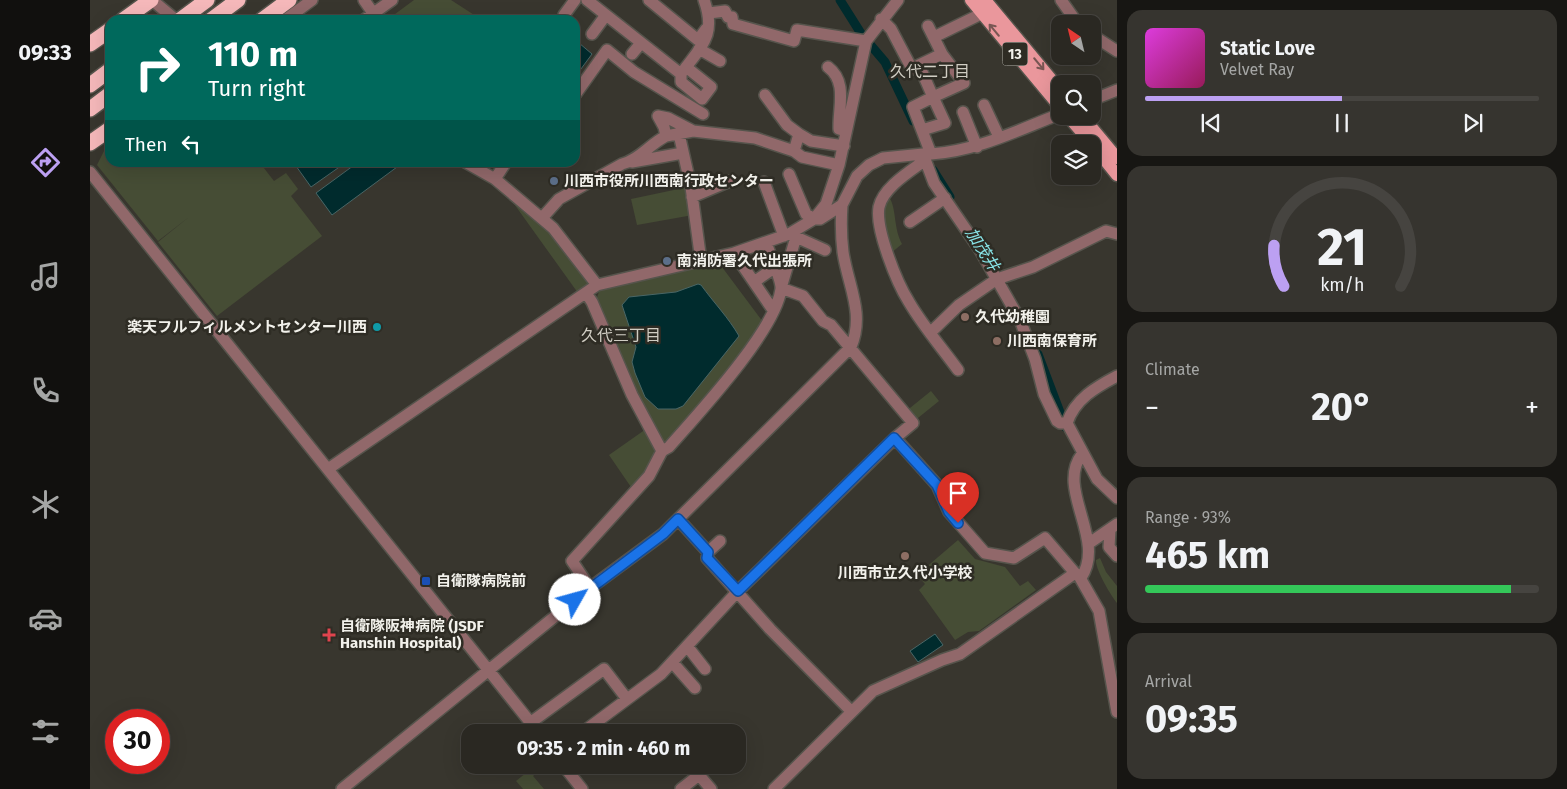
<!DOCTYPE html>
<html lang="en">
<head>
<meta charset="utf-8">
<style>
  :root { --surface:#2a2822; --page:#36342f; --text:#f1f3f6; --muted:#a5a6a5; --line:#464440; --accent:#bca0f2 }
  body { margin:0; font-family:"Fira Sans","Noto Sans JP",sans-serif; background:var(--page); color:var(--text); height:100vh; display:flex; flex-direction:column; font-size:19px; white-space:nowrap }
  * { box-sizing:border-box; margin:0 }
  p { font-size:16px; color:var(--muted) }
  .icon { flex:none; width:28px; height:28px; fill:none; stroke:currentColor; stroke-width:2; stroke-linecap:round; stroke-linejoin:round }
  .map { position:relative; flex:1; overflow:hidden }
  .sheet { display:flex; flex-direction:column; gap:10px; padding:10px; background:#171613; width:450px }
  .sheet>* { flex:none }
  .guide { position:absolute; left:15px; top:15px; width:475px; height:152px; border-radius:15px; box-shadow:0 5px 20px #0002,0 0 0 1px var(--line); background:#00695c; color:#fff; overflow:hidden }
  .needle { width:32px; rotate:325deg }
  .fabs { position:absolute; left:961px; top:15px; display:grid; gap:10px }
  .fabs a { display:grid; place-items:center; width:50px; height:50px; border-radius:10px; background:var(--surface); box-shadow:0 5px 20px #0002,0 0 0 1px var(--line); font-size:25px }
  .speed { position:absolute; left:15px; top:709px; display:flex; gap:10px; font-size:25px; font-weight:700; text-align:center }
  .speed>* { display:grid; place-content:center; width:65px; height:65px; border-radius:50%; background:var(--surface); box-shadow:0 5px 20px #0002,0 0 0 1px var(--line); line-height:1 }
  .speed .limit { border:8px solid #d22; background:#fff; color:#111 }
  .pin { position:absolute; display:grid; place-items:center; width:42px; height:42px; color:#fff; margin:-51px -21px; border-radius:50% 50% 50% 0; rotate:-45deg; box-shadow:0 0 5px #0007 }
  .pin .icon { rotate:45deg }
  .me { position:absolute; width:55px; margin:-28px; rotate:52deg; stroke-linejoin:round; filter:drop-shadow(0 0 4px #0008) }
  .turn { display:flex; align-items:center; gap:18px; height:105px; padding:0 20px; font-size:22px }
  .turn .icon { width:65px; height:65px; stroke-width:2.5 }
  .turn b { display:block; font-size:35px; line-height:42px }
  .then { display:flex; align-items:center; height:48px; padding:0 20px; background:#0003; gap:10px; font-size:19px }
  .big { font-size:38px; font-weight:700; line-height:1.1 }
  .sheet .tile { flex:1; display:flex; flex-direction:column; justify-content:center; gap:8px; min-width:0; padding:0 18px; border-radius:15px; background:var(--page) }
  .sheet .dial { align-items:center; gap:0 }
  .dial svg { height:130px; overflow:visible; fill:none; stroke:var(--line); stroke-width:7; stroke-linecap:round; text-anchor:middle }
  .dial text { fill:var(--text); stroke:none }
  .song { display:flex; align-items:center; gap:15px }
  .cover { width:60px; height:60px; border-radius:8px; background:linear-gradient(135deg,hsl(300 70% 55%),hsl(330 70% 35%)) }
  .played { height:5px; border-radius:2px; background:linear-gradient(90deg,var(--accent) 50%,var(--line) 50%) }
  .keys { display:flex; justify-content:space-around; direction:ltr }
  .heat { display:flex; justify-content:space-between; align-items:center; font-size:28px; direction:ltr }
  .charge { height:8px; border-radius:4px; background:linear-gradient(90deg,#34c759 93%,var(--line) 0) }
  .trip { position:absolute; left:371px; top:724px; width:285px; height:50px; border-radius:15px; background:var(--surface); box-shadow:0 5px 20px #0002,0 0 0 1px var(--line); font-weight:700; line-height:50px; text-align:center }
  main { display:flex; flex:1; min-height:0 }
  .menu { display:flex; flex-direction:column; width:90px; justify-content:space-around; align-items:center; background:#11100e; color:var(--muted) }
  .menu .icon { width:35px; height:35px }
  .menu .selected { color:var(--accent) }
  .menu b { font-size:22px; color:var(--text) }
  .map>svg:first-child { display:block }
  .green { fill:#464d35 }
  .water { fill:#002b2d; stroke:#496666 }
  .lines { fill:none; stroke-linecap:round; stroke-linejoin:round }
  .canal { stroke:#002b2d; stroke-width:9 }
  .minor-casing { stroke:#56544c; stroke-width:14 }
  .major-casing { stroke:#56544c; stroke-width:15 }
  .highway-casing { stroke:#56544c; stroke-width:18 }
  .minor { stroke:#91686a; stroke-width:11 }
  .major { stroke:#ea979c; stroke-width:12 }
  .highway { stroke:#f5b8ba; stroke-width:15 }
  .oneway { stroke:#795754 }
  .route-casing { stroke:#114b97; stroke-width:12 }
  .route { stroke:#1a73e8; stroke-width:9 }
  .service-dot { fill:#5c6f8a; stroke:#2e2c24; stroke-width:2 }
  .education-dot { fill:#8d6e63; stroke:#2e2c24; stroke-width:2 }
  .culture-dot { fill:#0f9aa8; stroke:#2e2c24; stroke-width:2 }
  .transit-dot { fill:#1a4fb4; stroke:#2e2c24; stroke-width:2 }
  .health-dot { fill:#e0444e; stroke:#2e2c24; stroke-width:2 }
  .labels { text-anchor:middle; stroke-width:5; stroke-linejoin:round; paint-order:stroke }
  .shield { fill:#2e2c24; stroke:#b7b6af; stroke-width:1 }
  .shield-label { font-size:14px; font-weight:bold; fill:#f2f1eb }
  .poi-label { font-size:15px; font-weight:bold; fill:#f2f1eb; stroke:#2e2c24; text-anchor:start }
  .neighbourhood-label { font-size:16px; fill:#d0cdc3; stroke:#2e2c24 }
  .water-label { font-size:16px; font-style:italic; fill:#88e4e8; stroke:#2e2c24 }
</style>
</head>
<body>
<main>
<nav class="menu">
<b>09:33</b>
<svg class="icon selected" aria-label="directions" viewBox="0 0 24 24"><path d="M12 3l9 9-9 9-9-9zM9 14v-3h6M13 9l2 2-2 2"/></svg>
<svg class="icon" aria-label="music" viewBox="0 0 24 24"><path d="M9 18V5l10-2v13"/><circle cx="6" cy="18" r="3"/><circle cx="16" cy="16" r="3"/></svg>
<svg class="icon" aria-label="phone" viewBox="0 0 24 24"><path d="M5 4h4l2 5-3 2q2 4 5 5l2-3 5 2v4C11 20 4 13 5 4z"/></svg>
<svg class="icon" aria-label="climate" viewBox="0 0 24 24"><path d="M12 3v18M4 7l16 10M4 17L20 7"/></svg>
<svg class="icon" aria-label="car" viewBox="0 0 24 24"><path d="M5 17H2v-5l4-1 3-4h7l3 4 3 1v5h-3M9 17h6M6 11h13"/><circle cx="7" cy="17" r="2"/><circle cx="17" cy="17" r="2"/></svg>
<svg class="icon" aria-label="filters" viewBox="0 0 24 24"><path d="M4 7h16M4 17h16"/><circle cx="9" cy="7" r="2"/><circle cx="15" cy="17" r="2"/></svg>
</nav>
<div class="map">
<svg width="1027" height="789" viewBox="0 0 1027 789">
  <rect width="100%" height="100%" fill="#38362e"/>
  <path class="green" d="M324,0H361L392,20H297Z
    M20,145V162L170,163L184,181L196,173L208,189L201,196L232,236L127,316L68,242L99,217L68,241L7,165L15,149Z
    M598,187L603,215L547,225L541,199Z
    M799,197C807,209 803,227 812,244L801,253L792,208Z
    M422,201L461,230L502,284L488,293Z
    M629,263L673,322L659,345L580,444L571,441L543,387L506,300L510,289Z
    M841,391L849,401L823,422L815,412Z
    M556,429L568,448L551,480L543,490L519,455Z
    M868,540L885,559L915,567L930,586L938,581L946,590L889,631L878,632L865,640L829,590L835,584L827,575Z
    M1010,558L1016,572L1027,586V603C1021,596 1005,569 1006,560Z
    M446,765H456L443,776L454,789H433L426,781Z"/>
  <path class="water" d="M489,43L502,54L485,77V48Z
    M210,163V162L255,163L221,187L206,166Z
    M267,163H304L307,167L242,215L226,193Z
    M608,284L611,285C624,303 638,317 649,336L593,406L586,409H568L555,397L545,373L542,362L546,347L532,305L539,297L586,292Z
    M845,634L853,645L828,662L820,651Z"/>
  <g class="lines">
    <path class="canal" d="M750,0L772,35L795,62L823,121
      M843,170L860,197
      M948,354L976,428"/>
    <g class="minor-casing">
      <path id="minor" d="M62,0L86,20
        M274,0L283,13
        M497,0L591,74C611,46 627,36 614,0
        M559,0L608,40L616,29
        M971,0L988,24
        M619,13L635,11L638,17H642L643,24L704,41L707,30L776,41
        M474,15L485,0
        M791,19L801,29L822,69L829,65L843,97L874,83L852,54L829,65
        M195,20L222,0
        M274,20L302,0
        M838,26L852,54
        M502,34L516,15
        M1002,35L1027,51
        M844,37L891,14
        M609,49L630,61
        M542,54L551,43
        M738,67C758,82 748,108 749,129L756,131
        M591,74V82L612,99L621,87L596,67
        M485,95L517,50L544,72L613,114
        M675,95L697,125L709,134L704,151
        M1002,100L1027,90
        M894,105L909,137
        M873,112L887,147
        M832,130L855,123L843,97L823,107L841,154H833L844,183L890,250L930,320L945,359L954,394L967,421L970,423H977L1007,479L1027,498
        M603,131L576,136L574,127L568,116L578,118L603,131L665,138L704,151L712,157L749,165
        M589,134L601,187L611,261
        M709,134L721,141L754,146
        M841,154C887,151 928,130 970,114
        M834,161C819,172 793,188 789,207C785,229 807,283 819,302C833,326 852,348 868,370
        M375,162L405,179L463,228L507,285
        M542,162L593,153
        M0,172L448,732
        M699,174L716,214L724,219H730L752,205L767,176L779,165L793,158L833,154
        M405,179L416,162
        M674,182L694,236
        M602,197L640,181
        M452,218L469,199L532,164C549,160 560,144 576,136
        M820,222L855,198
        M706,237L735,250
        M644,253L683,310
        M664,282L684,268
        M496,293L502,302L542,395L572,451L559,476L482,561L500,588
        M840,333L869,305L907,279L943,267L1016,231L1027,234
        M977,423C985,399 1006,387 1027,376
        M805,438L847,485L859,512L895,553L924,558L955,538L985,573L989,576L1009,611L1027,712
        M572,451L579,447C607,415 686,330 691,289C692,280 679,253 676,242
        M238,469L507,285L644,253L699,234L724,219L736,204L749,165L776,41L808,0
        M588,519L618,552
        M1020,530L1019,547L1027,556
        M630,541L618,552L617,558L680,629L761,711
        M998,544L1027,524
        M991,578C1017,539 965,489 992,454
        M597,646L615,669
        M582,662L605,688
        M440,723L514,669L537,699
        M493,732L571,674L648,591L805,438L823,423L741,325L733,321L713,296L691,288L706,237L699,234
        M473,765L492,789
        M252,789L500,588L573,534L761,347C775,313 758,286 753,252C751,236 751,220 752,205
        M591,789L609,775L621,789
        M684,789L783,691L852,660L870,654L985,573"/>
    </g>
    <g class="major-casing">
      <path id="major" d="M881,0L970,107
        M895,0L970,90
        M978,116L1002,144
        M992,116L1027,158
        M1002,144L1027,175"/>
    </g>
    <g class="highway-casing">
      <path id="highway" d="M33,20L61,0
        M90,20L117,0
        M121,20L148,0
        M172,20L199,0
        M0,44L20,30
        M0,85L20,70
        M0,109L20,94
        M0,143L20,129"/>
    </g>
    <use href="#minor" class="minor"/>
    <use href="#major" class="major"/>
    <use href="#highway" class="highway"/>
  </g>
  <defs><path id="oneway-shaft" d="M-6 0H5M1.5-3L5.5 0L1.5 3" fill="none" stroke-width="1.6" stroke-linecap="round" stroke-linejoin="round" transform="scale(1.25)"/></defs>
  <g class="oneway">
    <use href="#oneway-shaft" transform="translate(904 30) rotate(-130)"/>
    <use href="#oneway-shaft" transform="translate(949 64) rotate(50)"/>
  </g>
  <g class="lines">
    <g class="route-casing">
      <path id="route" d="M485,600L573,534L588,519L618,552L617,558L648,591L804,438L847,485L859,512L868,523"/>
    </g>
    <use href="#route" class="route"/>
  </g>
  <g class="service-dot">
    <circle cx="464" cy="181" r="5"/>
    <circle cx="577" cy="261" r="5"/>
  </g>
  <g class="education-dot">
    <circle cx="875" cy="317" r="5"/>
    <circle cx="907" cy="341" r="5"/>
    <circle cx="815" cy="556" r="5"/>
  </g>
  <circle class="culture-dot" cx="287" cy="327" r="5"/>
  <rect class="transit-dot" x="331" y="576" width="10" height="10" rx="2.5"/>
  <path class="health-dot" d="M236.5 627.5h5v5h5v5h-5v5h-5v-5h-5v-5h5z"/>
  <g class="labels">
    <rect class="shield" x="912.5" y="42.5" width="25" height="23" rx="4"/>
    <g class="shield-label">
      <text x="925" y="59">13</text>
    </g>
    <g class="poi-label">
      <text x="474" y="186">川西市役所川西南行政センター</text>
      <text x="587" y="266">南消防署久代出張所</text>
      <text x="885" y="322">久代幼稚園</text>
      <text x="277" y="332" text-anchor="end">楽天フルフィルメントセンター川西</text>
      <text x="917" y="346">川西南保育所</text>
      <text x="815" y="578" text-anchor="middle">川西市立久代小学校</text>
      <text x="346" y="586">自衛隊病院前</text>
      <text x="250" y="631">自衛隊阪神病院 (JSDF<tspan x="250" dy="17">Hanshin Hospital)</tspan></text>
    </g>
    <g class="neighbourhood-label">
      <text x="840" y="77">久代二丁目</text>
      <text x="531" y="341">久代三丁目</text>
    </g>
    <g class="water-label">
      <text transform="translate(893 249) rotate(57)" y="6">加茂井</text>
    </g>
  </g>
</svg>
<div class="fabs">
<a><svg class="needle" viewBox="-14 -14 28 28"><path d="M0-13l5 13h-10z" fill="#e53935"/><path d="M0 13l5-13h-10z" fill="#a5a6a5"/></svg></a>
<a><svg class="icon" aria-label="search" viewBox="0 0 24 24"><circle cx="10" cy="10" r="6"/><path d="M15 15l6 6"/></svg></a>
<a><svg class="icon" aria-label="layers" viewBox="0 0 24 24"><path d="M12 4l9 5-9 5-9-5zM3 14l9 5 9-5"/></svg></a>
</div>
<div class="speed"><div class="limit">30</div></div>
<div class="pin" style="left:868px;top:523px;background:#d93025"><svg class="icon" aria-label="arrive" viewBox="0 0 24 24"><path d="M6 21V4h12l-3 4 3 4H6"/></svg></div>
<svg class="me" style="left:485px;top:600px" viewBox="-20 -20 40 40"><circle r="19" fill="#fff"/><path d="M0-13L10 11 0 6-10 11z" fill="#1a73e8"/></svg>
<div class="trip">09:35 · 2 min · 460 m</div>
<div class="guide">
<div class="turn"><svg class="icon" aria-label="right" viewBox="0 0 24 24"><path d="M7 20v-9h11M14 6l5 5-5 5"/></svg><div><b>110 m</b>Turn right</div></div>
<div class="then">Then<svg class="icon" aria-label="left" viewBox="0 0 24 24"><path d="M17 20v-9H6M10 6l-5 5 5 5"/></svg></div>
</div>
</div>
<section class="sheet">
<div class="tile">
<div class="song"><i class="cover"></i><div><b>Static Love</b><p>Velvet Ray</p></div></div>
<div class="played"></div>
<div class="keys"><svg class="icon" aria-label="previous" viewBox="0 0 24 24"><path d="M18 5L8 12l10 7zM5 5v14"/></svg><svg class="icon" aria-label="pause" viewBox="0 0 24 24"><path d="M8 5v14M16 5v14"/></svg><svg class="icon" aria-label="next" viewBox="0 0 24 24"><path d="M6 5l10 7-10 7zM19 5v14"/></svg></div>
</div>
<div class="tile dial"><svg viewBox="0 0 100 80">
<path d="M14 69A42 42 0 1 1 86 69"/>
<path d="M14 69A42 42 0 0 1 8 44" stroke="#bca0f2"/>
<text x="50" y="56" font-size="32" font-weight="700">21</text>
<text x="50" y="72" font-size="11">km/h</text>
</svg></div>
<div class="tile"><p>Climate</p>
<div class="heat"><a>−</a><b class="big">20°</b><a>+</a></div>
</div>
<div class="tile"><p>Range · 93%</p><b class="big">465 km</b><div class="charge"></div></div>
<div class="tile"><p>Arrival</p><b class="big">09:35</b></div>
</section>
</main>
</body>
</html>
